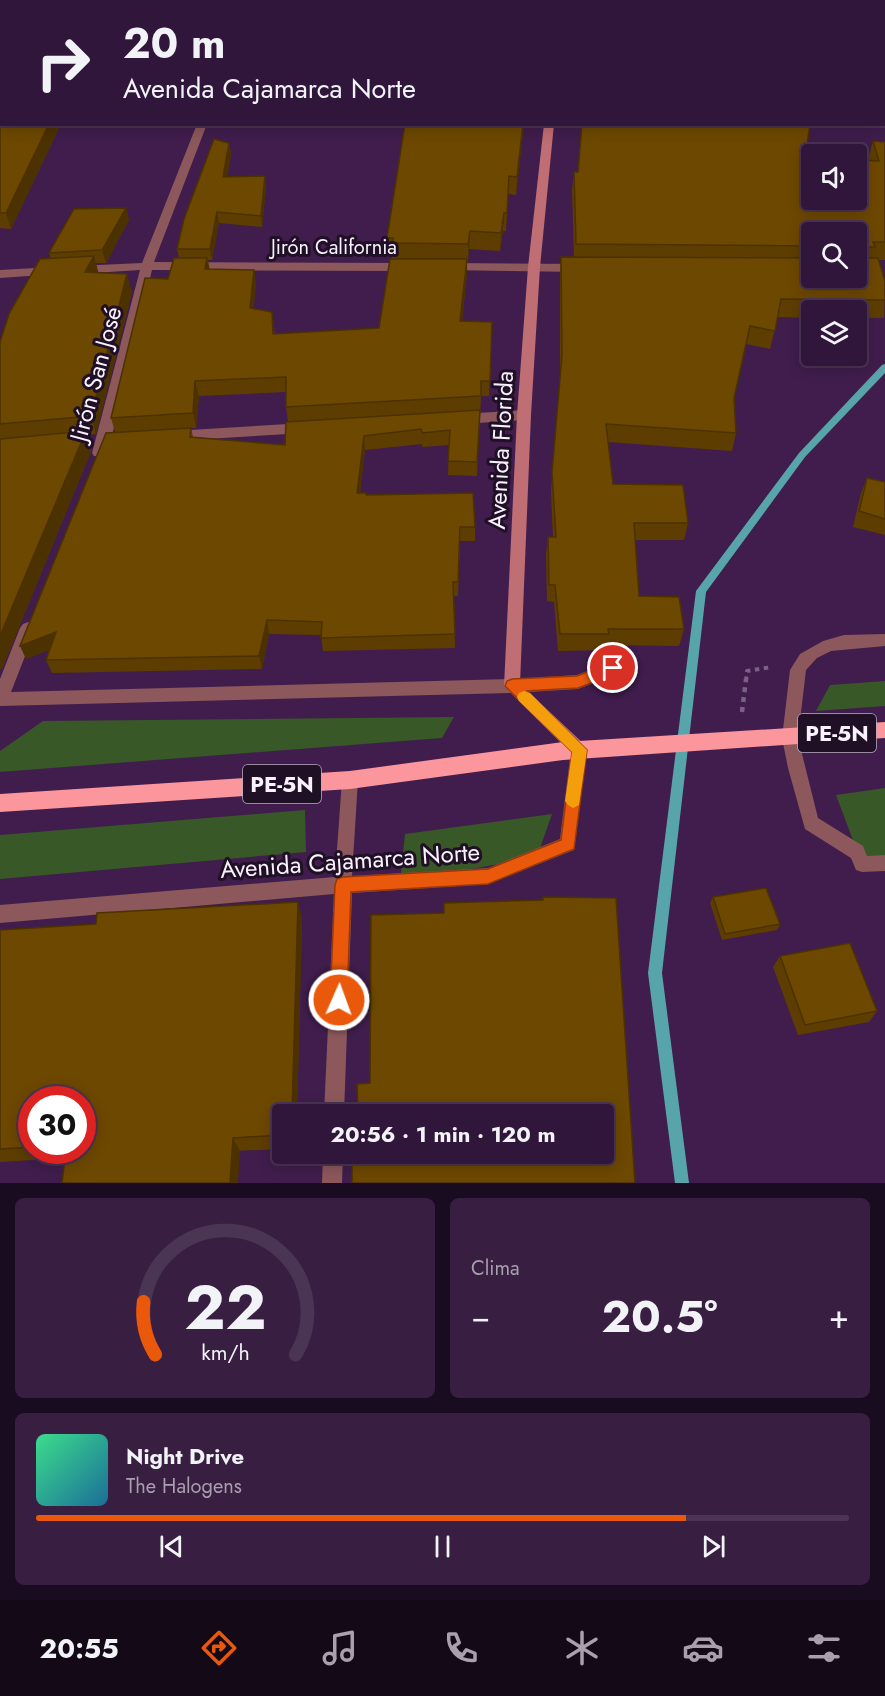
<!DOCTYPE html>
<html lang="es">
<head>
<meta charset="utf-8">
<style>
  :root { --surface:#30163a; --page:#381f42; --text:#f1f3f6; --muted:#a89faf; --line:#4b3554; --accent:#ea580c }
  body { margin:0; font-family:Jost,sans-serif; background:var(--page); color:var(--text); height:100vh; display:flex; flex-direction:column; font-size:22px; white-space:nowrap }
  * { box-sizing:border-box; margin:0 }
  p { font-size:20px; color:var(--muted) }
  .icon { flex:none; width:33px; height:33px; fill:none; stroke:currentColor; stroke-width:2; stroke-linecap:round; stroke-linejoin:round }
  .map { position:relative; height:1183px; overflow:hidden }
  .side { display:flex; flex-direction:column; gap:15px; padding:15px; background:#1a0c20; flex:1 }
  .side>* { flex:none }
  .guide { position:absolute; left:0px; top:0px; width:885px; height:126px; box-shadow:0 3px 15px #0003,0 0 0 2px var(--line); background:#30163a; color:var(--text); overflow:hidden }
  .tools { position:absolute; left:801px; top:144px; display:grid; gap:12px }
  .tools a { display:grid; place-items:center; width:66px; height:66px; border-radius:6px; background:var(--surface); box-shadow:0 3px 15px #0003,0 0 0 2px var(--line); font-size:30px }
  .speed { position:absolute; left:18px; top:1086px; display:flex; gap:12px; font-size:30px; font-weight:700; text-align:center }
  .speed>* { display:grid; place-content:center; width:78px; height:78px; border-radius:50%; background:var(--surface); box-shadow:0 3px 15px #0003,0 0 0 2px var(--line); line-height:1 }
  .speed .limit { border:9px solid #d22; background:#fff; color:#111 }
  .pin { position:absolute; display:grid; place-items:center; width:51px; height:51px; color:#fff; margin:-26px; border:3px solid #fff; border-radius:50%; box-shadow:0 2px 6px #0007 }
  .me { position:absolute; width:66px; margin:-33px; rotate:2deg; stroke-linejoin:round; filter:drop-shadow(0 0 4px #0008) }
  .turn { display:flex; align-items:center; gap:21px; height:126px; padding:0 24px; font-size:27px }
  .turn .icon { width:78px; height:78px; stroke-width:2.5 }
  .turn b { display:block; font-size:42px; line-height:51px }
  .big { font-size:45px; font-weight:700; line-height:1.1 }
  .side .card { flex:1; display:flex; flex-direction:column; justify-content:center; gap:9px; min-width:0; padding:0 21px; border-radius:9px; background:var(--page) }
  .side .dial { align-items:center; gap:0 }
  .dial svg { height:156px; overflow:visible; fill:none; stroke:var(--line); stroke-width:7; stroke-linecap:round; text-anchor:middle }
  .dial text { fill:var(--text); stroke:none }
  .song { display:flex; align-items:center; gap:18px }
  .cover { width:72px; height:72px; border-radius:9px; background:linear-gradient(135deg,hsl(150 70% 55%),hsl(200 70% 35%)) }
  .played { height:6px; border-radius:3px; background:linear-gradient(90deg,var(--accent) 80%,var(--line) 80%) }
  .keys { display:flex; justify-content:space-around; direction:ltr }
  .heat { display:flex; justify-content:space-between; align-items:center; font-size:33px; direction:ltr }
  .side .tiles { flex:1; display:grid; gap:15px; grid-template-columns:1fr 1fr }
  .card:last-child { grid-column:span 2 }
  .trip { position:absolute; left:272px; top:1104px; width:342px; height:60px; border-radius:6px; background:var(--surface); box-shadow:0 3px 15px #0003,0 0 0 2px var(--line); font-weight:700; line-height:60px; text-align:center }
  .dock { display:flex; height:96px; justify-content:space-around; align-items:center; background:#130917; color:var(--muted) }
  .dock .icon { width:42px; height:42px }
  .dock .on { color:var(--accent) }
  .dock b { font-size:27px; color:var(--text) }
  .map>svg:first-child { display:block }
  .green { fill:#385827 }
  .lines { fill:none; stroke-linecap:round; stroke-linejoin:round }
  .stream { fill:#57a5aa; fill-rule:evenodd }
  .path-far2 { stroke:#7b6185; stroke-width:3; stroke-dasharray:3 3; stroke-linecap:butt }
  .path-far1 { stroke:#7b6185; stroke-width:4; stroke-dasharray:4.5 4.5; stroke-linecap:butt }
  .path { stroke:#7b6185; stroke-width:4.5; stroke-dasharray:5 5; stroke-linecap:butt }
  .street { fill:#8c585b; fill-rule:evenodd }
  .secondary { fill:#bf6e73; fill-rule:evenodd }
  .highway { fill:#fc969d; fill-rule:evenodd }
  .wall { fill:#5e3e00; fill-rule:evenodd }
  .shaded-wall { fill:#4c3200 }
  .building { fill:#6d4800; stroke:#4c3200; stroke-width:1.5 }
  .route { fill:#ea580c; stroke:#983908; stroke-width:1.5 }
  .slow { fill:#f59e0b }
  .labels { text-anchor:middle; stroke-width:6; stroke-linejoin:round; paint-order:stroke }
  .far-street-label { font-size:20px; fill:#f9f1fd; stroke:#1f1025 }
  .shield { fill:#1f1025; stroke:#b8aebc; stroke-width:1.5 }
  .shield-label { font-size:22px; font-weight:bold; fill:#f9f1fd }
  .street-label { font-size:24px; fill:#f9f1fd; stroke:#1f1025 }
</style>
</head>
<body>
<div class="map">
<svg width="885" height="1183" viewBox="0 0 885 1183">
  <rect width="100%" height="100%" fill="#401d4d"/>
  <path class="green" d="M885,681V706L816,711L830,685Z
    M454,717L442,738L0,772V751L43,721Z
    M885,788V861L862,864L836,795Z
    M305,810L306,852L0,879V835Z
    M552,814L537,857L400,882L405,834Z"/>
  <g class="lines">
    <path class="stream" d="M752,0H759L760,2H753Z
      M884,92H885V97H884Z
      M885,364V373L805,457L706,592L662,973L689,1183H675L648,973L696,591L799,453L882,365Z"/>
    <path class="path-far2" d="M100,2L103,0"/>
    <path class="path-far1" d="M746,681L747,671L772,667"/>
    <path class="path" d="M742,712L746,679"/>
    <path class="street" d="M53,0H63L52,2Z
      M247,0H257L247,2Z
      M2,39V47H0V40Z
      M197,124H207L154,262L407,263L413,267L407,271L152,270L111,440L104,456H94L92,453L140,270L77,274L71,270L77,266L142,263Z
      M449,263L581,264L587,268L581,272L445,270L443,267Z
      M53,267L59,271L57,274L0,278V270Z
      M524,410L531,415L524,420L461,424L454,419L461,414Z
      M305,423L312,428L305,433L173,441L166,436L173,431Z
      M28,622L33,624L36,628L11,692L512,679L577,675L613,661L619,663L621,668L619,673L578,689L512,693L0,706V679L20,628L23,624Z
      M885,634V646L831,651L817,658L806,670L798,738L818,818L863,846L867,856L885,855V871L862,872L856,870L851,858L805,829L788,768L782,738L790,670L800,654L823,641L844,635Z
      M579,743L585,745L587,750L574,850L488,884L352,893L344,1114H324L334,894L0,923V905L335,877L342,780L344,775L350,773L356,775L358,780L352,876L488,868L560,839L571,750L573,745Z
      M323,1154H343L342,1183H322Z"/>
    <path class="secondary" d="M544,124H554L540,267L531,415L520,684L585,745L587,750L585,755L579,757L573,755L504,686L517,415L528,267Z"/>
    <path class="highway" d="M885,722V738L563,760L350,789L0,812V794L350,771L563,742Z"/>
  </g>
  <path class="wall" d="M271,0H675L685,2H271Z
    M0,61L2,124H61L11,229L0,228Z
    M405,124H524L516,195L508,194L506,231H503L500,251L469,249L468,262H467V274L462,321L492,322L489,396H481L477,476L448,475L449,445L422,447V444L365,450L360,493L475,527V541H460L458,596H454L455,648L323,651L321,635L269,634L262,669L52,673L46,660L49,650L26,659L115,432L111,418L168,279L179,258L177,249L229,143L231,154L227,177L265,176L266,187L262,227L219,223L212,260H208L210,270H254L256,285L253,309L272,312L275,334L379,328L392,259V256L388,255L387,238ZM286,392V407L288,422L285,445L193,437L191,428H196L199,396Z
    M873,141L885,142V260H879L885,281L884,318H856V310H812V318L778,317L770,349L746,344L734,398L736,433L732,451L608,442L613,484L688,523L684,540H635L639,596L684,629L679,646L607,645L606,650L558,651L554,602L547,601L546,554L548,537H553L551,491L560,373V275L561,257H574L572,190L574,172L805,159L868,161V159ZM812,232L856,278H812Z
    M126,208L129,220L106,263H96L98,273L132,292L96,434L87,435L92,449L2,669H0V342L51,259L49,253Z
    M867,478L885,482V535L853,527L861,493Z
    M713,897L780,924L777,930L722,940L710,903Z
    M298,902L302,920L297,1114H282V1149L65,1158L0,1162V930L96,924ZM32,1100L82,1150H32Z
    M780,956L877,1011L869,1022L798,1035L773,967Z"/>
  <path class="shaded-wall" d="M8,0H30L28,2H6Z
    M2,5V24L0,26V7Z
    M49,124H61L11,229L6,213Z
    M523,124H524L516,195L517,177Z
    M229,143L231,154L225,187L223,177Z
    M265,176L266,187L262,227L261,216Z
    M126,208L129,220L106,263L102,250Z
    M217,212L219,223L212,260L210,249Z
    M504,213L503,231L500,251L501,233Z
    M470,231L469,249L468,262V244Z
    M94,256L99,275L85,272Z
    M207,258L210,273L205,269Z
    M467,259V274L460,336V321Z
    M254,270L256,285L252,323L250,308Z
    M127,274L132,292L96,434L91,416Z
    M272,312L274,327L275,349L273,334Z
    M195,381L199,396L196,428L193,413Z
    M86,431L92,449L2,669H0V636Z
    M364,436L365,450L358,507L357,493Z
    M267,620L269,634L262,669L259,656Z
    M56,632L61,646L26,659L20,646Z
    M298,902L302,920L297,1114H292Z
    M233,1138L240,1151L238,1183H230Z"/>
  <path class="building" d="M0,0H8L6,2H2V5L0,7Z
    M302,0H531V2H301Z
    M590,0H675L685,2H590Z
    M0,61H2V124H49L6,213H0Z
    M405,124H523L517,177L509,176L507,213H504L501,233L470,231L468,244L392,243L393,238H387Z
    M582,124H810L805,159H812V200H856V160L879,161L873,141L885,142V242H873L875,247H860V258H878L885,281V300L781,299L775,331L750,326L734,398L736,433L606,424L613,484L683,485L688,523H634L639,596L679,597L684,629H608L609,634H560L555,585H549L548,537H556L552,473L562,355L561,257L812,258V278H856V232H812V246L576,244L574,172H578Z
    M214,139L229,143L223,177L265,176L261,216L217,212L210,249H177L184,219Z
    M126,208L102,250L49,253L74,209Z
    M94,256L85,272L127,274L91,416L0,424V342L9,314L40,259Z
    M174,258H207L205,269L254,270L250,308L272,312L273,334L379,328L390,259H467L460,321L492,322L490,381H481V396L286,407V377L195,381L193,413L111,418L145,278L168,279Z
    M480,410L477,462L448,461L450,430L422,433L421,429L364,436L357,493H366V495L473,493L475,527H460L458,582H453L455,634L321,638L322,622L267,620L259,656L46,660L56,632L20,646L106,433L191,428L190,437L285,445L286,422Z
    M86,431L0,636V439Z
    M867,478L885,482V519L859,511Z
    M766,888L780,924L725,934L713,897Z
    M543,897L616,898L635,1183H352V1154H603V1114H358L357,1084L370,1083L371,915L444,913V903L543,900Z
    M298,902L292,1114H282V1135L233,1138L230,1183H62L66,1150H82V1100H32V1147L0,1149V930L96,924L97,913Z
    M850,943L877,1011L805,1025L780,956Z"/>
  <path class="route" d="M613,662L618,664L620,668L618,673L578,688L527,691L587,750L574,849L488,884L351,892L347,1000L345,1006L339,1008L333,1006L330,1000L335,885L337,879L343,877L488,869L561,840L572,752L505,686L507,681L512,679L577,676Z"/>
  <path class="slow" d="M524,691L530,693L587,750L579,805L573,808L568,805L565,801L572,752L519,701L517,697L519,693Z"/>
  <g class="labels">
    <g class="far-street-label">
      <text x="334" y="254">Jirón California</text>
    </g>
    <g class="shield">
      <rect x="798" y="714" width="78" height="38" rx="4.5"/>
      <rect x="243" y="765" width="78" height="38" rx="4.5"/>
    </g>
    <g class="shield-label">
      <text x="837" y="741">PE-5N</text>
      <text x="282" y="792">PE-5N</text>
    </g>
    <g class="street-label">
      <text transform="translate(96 374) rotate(-75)" y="8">Jirón San José</text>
      <text transform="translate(501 450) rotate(-87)" y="8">Avenida Florida</text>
      <text transform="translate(350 861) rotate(-4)" y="8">Avenida Cajamarca Norte</text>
    </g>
  </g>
</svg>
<div class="tools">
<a><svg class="icon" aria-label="sound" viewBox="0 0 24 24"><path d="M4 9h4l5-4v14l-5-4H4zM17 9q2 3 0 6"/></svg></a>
<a><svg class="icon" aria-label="search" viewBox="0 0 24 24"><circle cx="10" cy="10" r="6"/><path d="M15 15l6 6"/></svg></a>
<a><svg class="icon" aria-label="layers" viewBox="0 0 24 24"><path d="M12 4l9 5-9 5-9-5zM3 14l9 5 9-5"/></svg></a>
</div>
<div class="speed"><div class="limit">30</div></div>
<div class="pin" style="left:613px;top:668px;background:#d93025"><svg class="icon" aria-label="arrive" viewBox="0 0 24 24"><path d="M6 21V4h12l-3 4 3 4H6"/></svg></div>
<svg class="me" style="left:339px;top:1000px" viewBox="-20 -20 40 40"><circle r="17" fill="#ea580c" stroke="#fff" stroke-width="3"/><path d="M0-11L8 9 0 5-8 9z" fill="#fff"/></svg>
<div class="trip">20:56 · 1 min · 120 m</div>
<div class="guide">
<div class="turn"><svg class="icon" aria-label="right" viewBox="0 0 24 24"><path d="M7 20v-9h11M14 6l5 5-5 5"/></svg><div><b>20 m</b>Avenida Cajamarca Norte</div></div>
</div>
</div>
<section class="side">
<div class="tiles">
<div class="card dial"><svg viewBox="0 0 100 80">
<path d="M14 69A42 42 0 1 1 86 69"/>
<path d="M14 69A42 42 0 0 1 8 42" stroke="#ea580c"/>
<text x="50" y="56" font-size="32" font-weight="700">22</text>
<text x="50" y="72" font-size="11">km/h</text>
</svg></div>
<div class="card"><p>Clima</p>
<div class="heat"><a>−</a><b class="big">20.5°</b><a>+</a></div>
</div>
<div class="card">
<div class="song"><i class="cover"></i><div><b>Night Drive</b><p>The Halogens</p></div></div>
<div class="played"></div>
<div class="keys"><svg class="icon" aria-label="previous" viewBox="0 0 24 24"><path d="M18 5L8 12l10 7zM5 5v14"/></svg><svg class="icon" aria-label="pause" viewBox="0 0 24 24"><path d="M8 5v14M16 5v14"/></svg><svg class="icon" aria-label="next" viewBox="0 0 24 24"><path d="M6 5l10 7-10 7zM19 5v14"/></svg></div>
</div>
</div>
</section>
<nav class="dock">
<b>20:55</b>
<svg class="icon on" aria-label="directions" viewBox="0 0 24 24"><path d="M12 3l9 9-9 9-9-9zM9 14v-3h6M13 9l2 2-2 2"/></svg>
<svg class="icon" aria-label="music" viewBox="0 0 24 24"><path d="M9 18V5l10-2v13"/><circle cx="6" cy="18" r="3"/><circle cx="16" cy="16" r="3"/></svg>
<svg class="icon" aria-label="phone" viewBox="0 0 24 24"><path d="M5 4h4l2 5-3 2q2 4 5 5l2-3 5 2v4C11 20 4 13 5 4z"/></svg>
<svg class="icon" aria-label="climate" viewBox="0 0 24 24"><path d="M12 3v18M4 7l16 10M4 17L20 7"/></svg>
<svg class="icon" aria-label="car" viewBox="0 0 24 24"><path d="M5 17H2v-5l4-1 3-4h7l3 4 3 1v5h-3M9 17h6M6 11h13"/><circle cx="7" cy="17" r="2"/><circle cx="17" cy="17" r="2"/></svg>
<svg class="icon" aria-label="filters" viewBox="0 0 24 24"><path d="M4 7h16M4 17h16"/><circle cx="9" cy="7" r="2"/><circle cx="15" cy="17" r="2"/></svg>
</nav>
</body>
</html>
